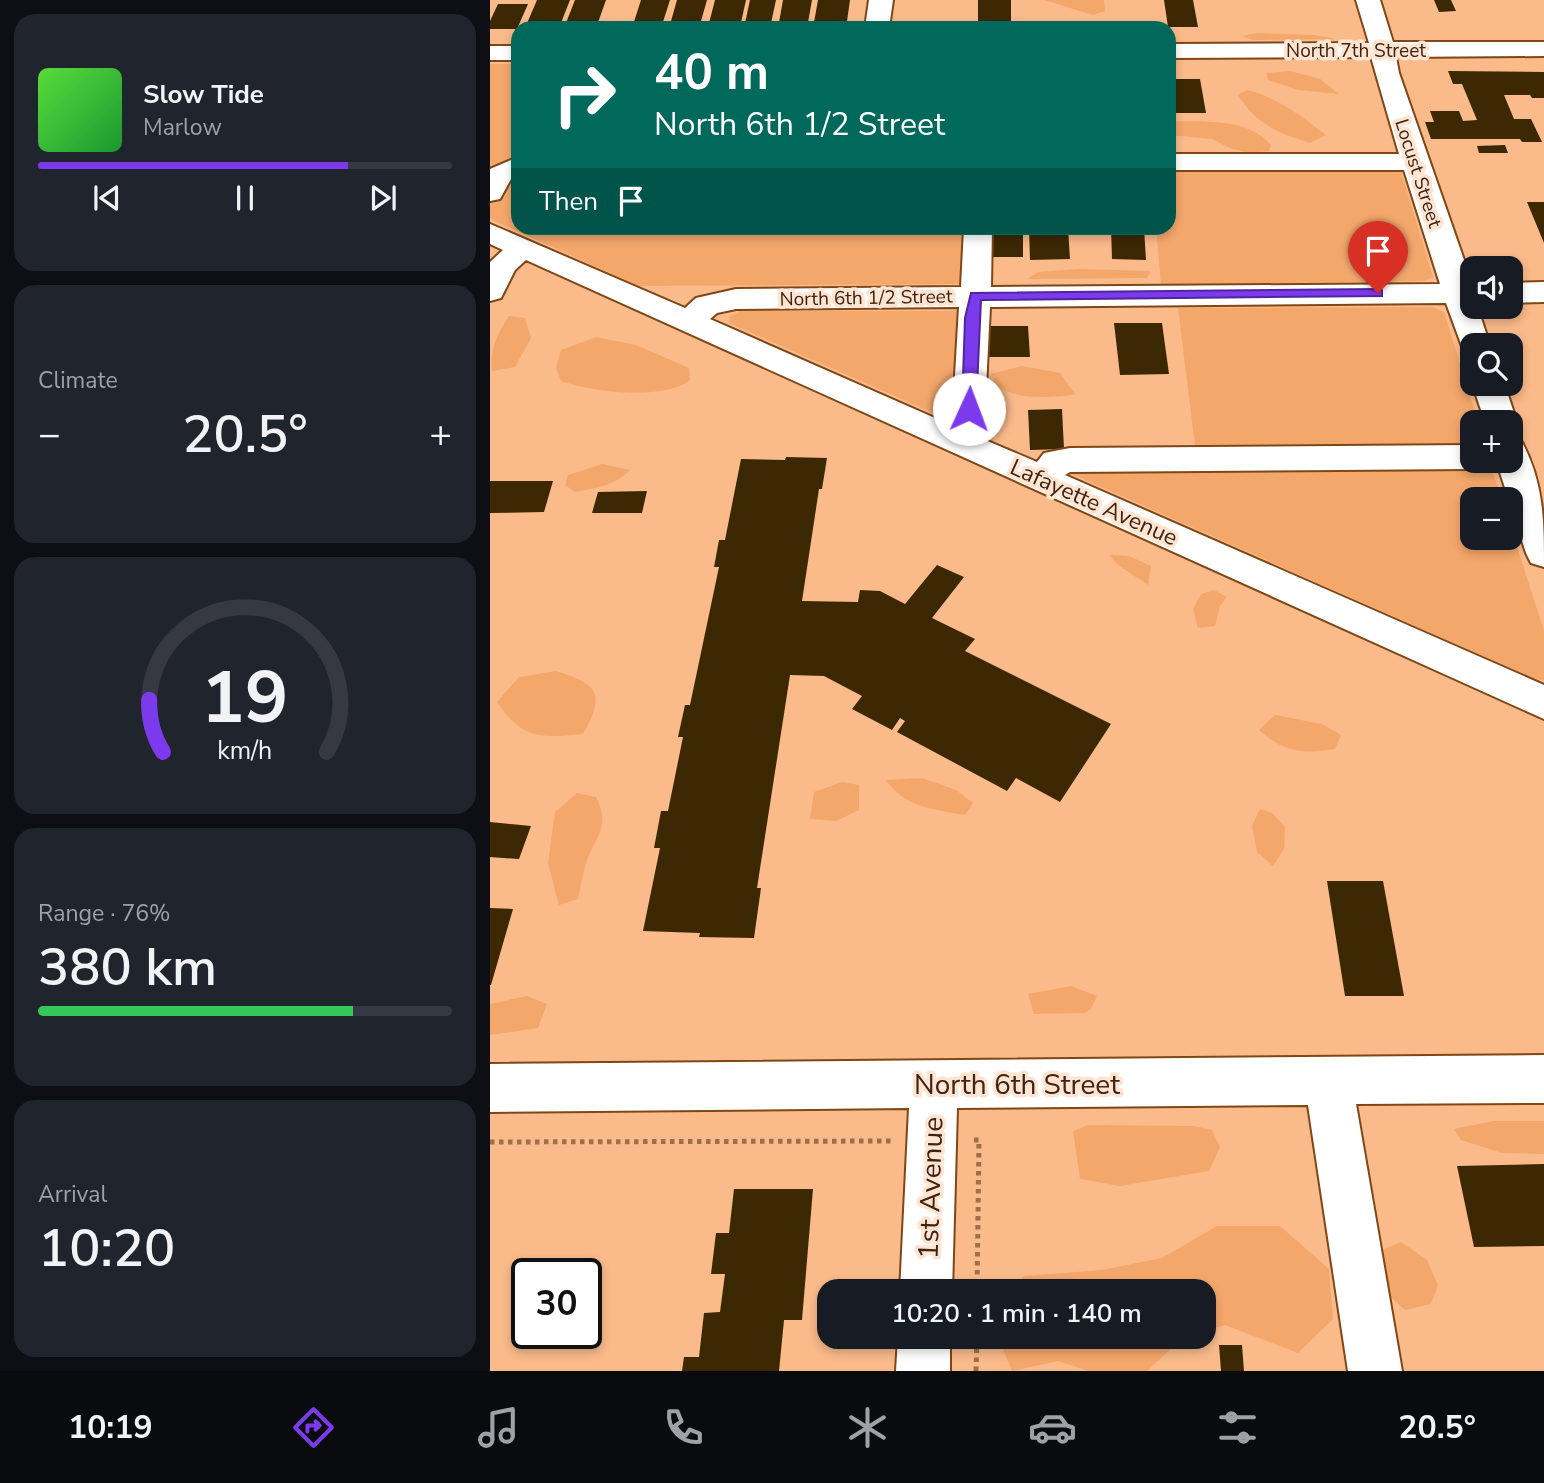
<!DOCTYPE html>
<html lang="en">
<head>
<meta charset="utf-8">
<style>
  :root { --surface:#171b24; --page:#20242c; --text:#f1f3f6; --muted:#9ea1a6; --line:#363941; --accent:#7c3aed }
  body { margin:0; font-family:"Nunito Sans",sans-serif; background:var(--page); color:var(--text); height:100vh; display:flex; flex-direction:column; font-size:26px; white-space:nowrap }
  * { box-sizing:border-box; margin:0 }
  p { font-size:23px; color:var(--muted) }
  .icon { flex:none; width:38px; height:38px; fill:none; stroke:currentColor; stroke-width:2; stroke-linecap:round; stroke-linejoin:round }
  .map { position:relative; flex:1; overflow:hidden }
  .sheet { display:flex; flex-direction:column; gap:14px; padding:14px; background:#0d0f14; width:490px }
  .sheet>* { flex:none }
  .banner { position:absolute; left:21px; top:21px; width:665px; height:214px; border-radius:21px; box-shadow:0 4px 10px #0003; background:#00695c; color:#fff; overflow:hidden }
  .buttons { position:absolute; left:970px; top:256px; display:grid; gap:14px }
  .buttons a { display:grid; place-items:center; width:63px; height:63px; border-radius:14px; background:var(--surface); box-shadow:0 4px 10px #0003; font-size:35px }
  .speed { position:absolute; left:21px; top:1258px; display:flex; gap:14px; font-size:35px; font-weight:700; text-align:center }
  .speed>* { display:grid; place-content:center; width:91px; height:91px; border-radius:50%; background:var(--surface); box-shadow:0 4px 10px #0003; line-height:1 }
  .speed .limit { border:4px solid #111; border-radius:10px; background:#fff; color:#111 }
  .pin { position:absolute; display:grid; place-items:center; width:60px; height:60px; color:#fff; margin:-72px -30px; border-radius:50% 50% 50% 0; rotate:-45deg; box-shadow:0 0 7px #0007 }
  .pin .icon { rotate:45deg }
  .me { position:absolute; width:77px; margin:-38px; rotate:2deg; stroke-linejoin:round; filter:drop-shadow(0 0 5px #0008) }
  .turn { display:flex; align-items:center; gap:24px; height:147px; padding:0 28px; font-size:32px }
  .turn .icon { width:91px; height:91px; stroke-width:2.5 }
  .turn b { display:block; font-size:49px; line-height:60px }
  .then { display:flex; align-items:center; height:66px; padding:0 28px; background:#0003; gap:14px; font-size:26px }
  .big { font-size:52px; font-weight:600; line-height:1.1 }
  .sheet .card { flex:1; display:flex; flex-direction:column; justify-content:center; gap:10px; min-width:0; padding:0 24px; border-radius:21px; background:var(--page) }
  .sheet .dial { align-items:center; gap:0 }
  .dial svg { height:182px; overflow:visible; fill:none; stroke:var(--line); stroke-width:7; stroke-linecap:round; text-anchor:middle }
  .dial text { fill:var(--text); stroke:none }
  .song { display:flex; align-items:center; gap:21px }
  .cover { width:84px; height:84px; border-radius:10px; background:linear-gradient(135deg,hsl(110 70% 55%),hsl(130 70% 35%)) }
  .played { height:7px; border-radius:4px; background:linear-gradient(90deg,var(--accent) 75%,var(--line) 75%) }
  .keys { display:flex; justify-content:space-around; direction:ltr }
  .heat { display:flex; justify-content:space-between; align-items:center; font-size:38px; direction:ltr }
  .charge { height:10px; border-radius:5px; background:linear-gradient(90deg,#34c759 76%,var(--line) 0) }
  .trip { position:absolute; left:327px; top:1279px; width:399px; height:70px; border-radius:21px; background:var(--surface); box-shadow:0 4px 10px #0003; font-weight:600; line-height:70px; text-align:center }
  .menu { display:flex; height:112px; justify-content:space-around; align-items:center; background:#090b0e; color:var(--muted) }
  .menu .icon { width:49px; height:49px }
  .menu .on { color:var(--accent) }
  .menu b { font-size:32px; color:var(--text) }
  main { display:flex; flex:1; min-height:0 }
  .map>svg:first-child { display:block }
  .green { fill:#f4a76b }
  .building { fill:#3c2803 }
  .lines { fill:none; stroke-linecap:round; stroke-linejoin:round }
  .minor-casing { stroke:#7e4715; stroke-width:4 }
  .path { stroke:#9c6f4d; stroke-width:5; stroke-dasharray:4.5 4.5; stroke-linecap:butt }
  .minor { fill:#fff; fill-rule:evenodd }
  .route { fill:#7c3aed; stroke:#51269a; stroke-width:2 }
  .labels { text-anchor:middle; stroke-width:7; stroke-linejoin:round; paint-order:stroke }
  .far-street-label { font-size:19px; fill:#3e2511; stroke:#ffe4d1 }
  .street-label { font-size:23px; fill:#3e2511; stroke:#ffe4d1 }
  .near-street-label { font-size:28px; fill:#3e2511; stroke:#ffe4d1 }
</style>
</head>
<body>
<main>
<section class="sheet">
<div class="card">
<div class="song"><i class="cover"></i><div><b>Slow Tide</b><p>Marlow</p></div></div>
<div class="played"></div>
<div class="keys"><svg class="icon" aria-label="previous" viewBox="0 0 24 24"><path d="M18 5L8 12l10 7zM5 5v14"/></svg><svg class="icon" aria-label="pause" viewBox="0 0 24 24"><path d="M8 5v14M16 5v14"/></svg><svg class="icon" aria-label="next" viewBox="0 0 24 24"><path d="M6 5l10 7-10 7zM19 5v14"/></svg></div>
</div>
<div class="card"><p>Climate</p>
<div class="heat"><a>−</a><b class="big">20.5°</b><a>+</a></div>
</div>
<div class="card dial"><svg viewBox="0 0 100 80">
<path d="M14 69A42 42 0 1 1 86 69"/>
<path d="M14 69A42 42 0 0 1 8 46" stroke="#7c3aed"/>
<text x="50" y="56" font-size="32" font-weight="700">19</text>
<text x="50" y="72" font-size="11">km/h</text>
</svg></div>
<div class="card"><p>Range · 76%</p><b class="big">380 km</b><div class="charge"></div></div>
<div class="card"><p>Arrival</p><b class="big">10:20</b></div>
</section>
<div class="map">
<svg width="1054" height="1371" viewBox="0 0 1054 1371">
  <rect width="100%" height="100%" fill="#faba8a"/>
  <path class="green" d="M554,0H614L615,11L603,15Z
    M767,33L824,35L846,39L763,40L752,36Z
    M0,64H28V161L0,182Z
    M800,71L830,79L849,94L809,90L778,80L776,73Z
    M757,90C787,97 811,116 836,135L820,143C788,133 767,125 748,95Z
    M679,121C711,122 758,117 781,145L779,151L759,153L740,148L722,139L679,135Z
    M679,165L910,168L943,277L934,281L671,285L666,228H679Z
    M28,170V228H478L477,275L471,284L149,286L0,219V202Z
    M588,269L661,271L657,278L537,279L548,272Z
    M943,307L954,312L988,422H982V452L706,454L688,308Z
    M250,311H467L470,314L468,407L459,420L239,323L240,316Z
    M19,316L35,318L41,338L25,367L2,371C0,349 7,334 19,316Z
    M106,337L146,345L199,368L200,380C174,401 102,392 71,381L66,368L71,350Z
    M532,366L570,373L585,394C567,398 527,400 511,388C507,385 503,378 501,374Z
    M994,463L1001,467L1012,499H982V537H1020V525L1054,631V680L1045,679L575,471Z
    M112,464L140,470C126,485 106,488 85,492L75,485L78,475Z
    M619,555L639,556L661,566L658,585L628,565Z
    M724,590L737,597L730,606L725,626L708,628L703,609L711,594Z
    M66,671C108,684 116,693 93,734C50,738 33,740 7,702L29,677Z
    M785,715L832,724L851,735L845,749C812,754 795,753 769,730Z
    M432,778L466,790L483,803L475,815C443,809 415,808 396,780Z
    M352,782L369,785V810L346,821L320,819L324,792Z
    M87,793L106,797C120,826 108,833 97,860C93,872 91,886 88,899L69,905L58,863L65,812Z
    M770,809L782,813L795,827L794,849L783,866L767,852L762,826Z
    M581,986L607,996L601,1009L595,1013L544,1014L538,994Z
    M37,996L57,1004L48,1028L0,1035V1004Z
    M1003,1121H1054V1154L1012,1153L971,1140L964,1129Z
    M598,1125L704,1126L722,1130L730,1147L719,1171L630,1186L590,1179L583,1131Z
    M727,1226H790L839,1269L843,1319L808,1353L735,1325L714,1331V1292L521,1291L534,1276L612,1270L672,1258Z
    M911,1242L937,1260L948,1285L941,1304L915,1310L889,1286L886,1252Z
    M508,1337H694L657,1371H599L568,1361L522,1371Z"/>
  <path class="building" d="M47,0H80L69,28H35Z
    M85,0H116L106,28H74Z
    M151,0H180L171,28H142Z
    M187,0H217L209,28H179Z
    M225,0H256L250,27H218Z
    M260,0H286L280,28H254Z
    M293,0H322L317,28H288Z
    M328,0H360L356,28H323Z
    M488,0H521V27H488Z
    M674,0H703L708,27H678Z
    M944,0H961L966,11L949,12Z
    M8,4H38L27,29H0V21Z
    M958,71L1054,72V98H1042L1040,95H1014L1024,119H1041L1052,142H1032L1030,139H941L935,122H944L940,111H969L973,121L987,120L972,84H963Z
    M679,79H710L716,113H679Z
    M1015,145L1018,153H989L987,146Z
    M1037,202H1054V243Z
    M498,228H533V257H497Z
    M539,228H578L580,259L540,260Z
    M621,228H654L656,260L622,259Z
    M624,323H672L679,374L630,375Z
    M494,326H538L540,357H494Z
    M572,409L574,449L540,450L538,410Z
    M296,457L337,458L332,489H329L312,601L368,602L370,590L390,591L415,604L447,565L474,577L442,618L485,639L475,651L621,724L570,802L526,778L517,791L407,732L415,721L410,718L402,730L362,709L372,696L334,676L300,675L267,888H271L264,938L209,937L210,933L153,931L170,848H164L171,811H178L193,737H188L195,705H200L229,567H224L229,540H235L251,459L295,460Z
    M0,481H63L54,512L0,513Z
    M157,491L152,513H102L108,492Z
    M0,822L41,826L29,859L0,857Z
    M837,881H893L914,996H855Z
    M0,908L23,909L1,985H0Z
    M1054,1164V1246L984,1247L967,1166Z
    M244,1189H323L312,1320H294L289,1371H192L194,1357H209L214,1313L230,1312L235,1274H221L226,1233H239Z
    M729,1345H752L754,1371H731Z"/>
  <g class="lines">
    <g class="minor-casing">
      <path id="minor" d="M379,0H403L399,28H375Z
        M866,0H890L903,42H1054V56L906,57L909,73L982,283V306H987L1000,345H982V355L974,352L956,303L500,307L495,409L481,434L547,462L554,453L580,448L982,445V460H997L994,466L982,469L580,472L575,475L1054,685V719L36,260L25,270L11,298L0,301V262L13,250L0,244V224L195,308L206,298L246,289L471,287L474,228H502L501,287L950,284L914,170H679V154H909L881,57L679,58V44L879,43ZM469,307L463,409L454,422L220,319L227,313L246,309Z
        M0,46H28V60H0Z
        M28,157V176L21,179L10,199L0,201V169Z
        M1054,282V302L1020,303V283Z
        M982,383H1014L1027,422L1023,430L1020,431V422H995Z
        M1020,439L1032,442C1054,484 1054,521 1054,567L1041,563L1036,553L1006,460H1020Z
        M1054,1055V1103L866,1104L912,1371H858L818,1105L467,1108L462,1292H410L419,1108L0,1112V1064Z
        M408,1337H460V1371H406Z"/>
    </g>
    <path class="path" d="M484,1140H489L487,1292
      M0,1142L402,1141
      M486,1371L487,1337"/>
    <use href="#minor" class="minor"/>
  </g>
  <path class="route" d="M888,289L892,290V296L491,300L486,409L479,413L472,409L475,318L481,293Z"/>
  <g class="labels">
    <g class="far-street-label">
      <text x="866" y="57">North 7th Street</text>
      <text transform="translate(929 173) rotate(72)" y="7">Locust Street</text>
      <text transform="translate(376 297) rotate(-1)" y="7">North 6th 1/2 Street</text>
    </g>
    <g class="street-label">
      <text transform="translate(604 502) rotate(24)" y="8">Lafayette Avenue</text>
    </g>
    <g class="near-street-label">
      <text x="527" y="1094">North 6th Street</text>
      <text transform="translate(440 1188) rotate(-88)" y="10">1st Avenue</text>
    </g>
  </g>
</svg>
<div class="buttons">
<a><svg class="icon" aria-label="sound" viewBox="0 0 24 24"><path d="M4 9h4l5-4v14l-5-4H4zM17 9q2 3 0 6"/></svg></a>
<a><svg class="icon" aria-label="search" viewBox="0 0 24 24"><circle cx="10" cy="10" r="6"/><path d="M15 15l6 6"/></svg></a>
<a>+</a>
<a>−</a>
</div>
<div class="speed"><div class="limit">30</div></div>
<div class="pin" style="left:888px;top:293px;background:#d93025"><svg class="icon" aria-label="arrive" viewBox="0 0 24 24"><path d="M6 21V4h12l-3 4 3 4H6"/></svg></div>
<svg class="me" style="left:479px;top:409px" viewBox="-20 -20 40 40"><circle r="19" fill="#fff"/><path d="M0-13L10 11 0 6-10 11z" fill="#7c3aed"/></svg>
<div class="trip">10:20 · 1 min · 140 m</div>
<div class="banner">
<div class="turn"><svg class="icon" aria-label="right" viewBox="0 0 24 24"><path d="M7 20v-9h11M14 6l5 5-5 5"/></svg><div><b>40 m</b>North 6th 1/2 Street</div></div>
<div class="then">Then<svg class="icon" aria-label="arrive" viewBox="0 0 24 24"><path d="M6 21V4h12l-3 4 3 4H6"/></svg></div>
</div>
</div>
</main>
<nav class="menu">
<b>10:19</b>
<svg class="icon on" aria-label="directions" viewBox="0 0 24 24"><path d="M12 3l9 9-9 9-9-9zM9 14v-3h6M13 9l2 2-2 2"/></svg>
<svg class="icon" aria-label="music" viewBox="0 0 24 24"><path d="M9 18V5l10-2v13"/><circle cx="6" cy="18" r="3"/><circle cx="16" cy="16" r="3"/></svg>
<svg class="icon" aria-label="phone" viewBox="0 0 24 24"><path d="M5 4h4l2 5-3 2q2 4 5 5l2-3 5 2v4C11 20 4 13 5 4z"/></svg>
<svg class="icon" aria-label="climate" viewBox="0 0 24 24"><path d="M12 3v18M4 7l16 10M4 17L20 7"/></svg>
<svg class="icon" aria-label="car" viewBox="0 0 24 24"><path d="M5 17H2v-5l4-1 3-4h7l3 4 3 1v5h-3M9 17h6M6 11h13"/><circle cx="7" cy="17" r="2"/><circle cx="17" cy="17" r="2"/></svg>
<svg class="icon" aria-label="filters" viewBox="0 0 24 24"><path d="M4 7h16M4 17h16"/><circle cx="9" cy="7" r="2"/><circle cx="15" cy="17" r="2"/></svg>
<b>20.5°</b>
</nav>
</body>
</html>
